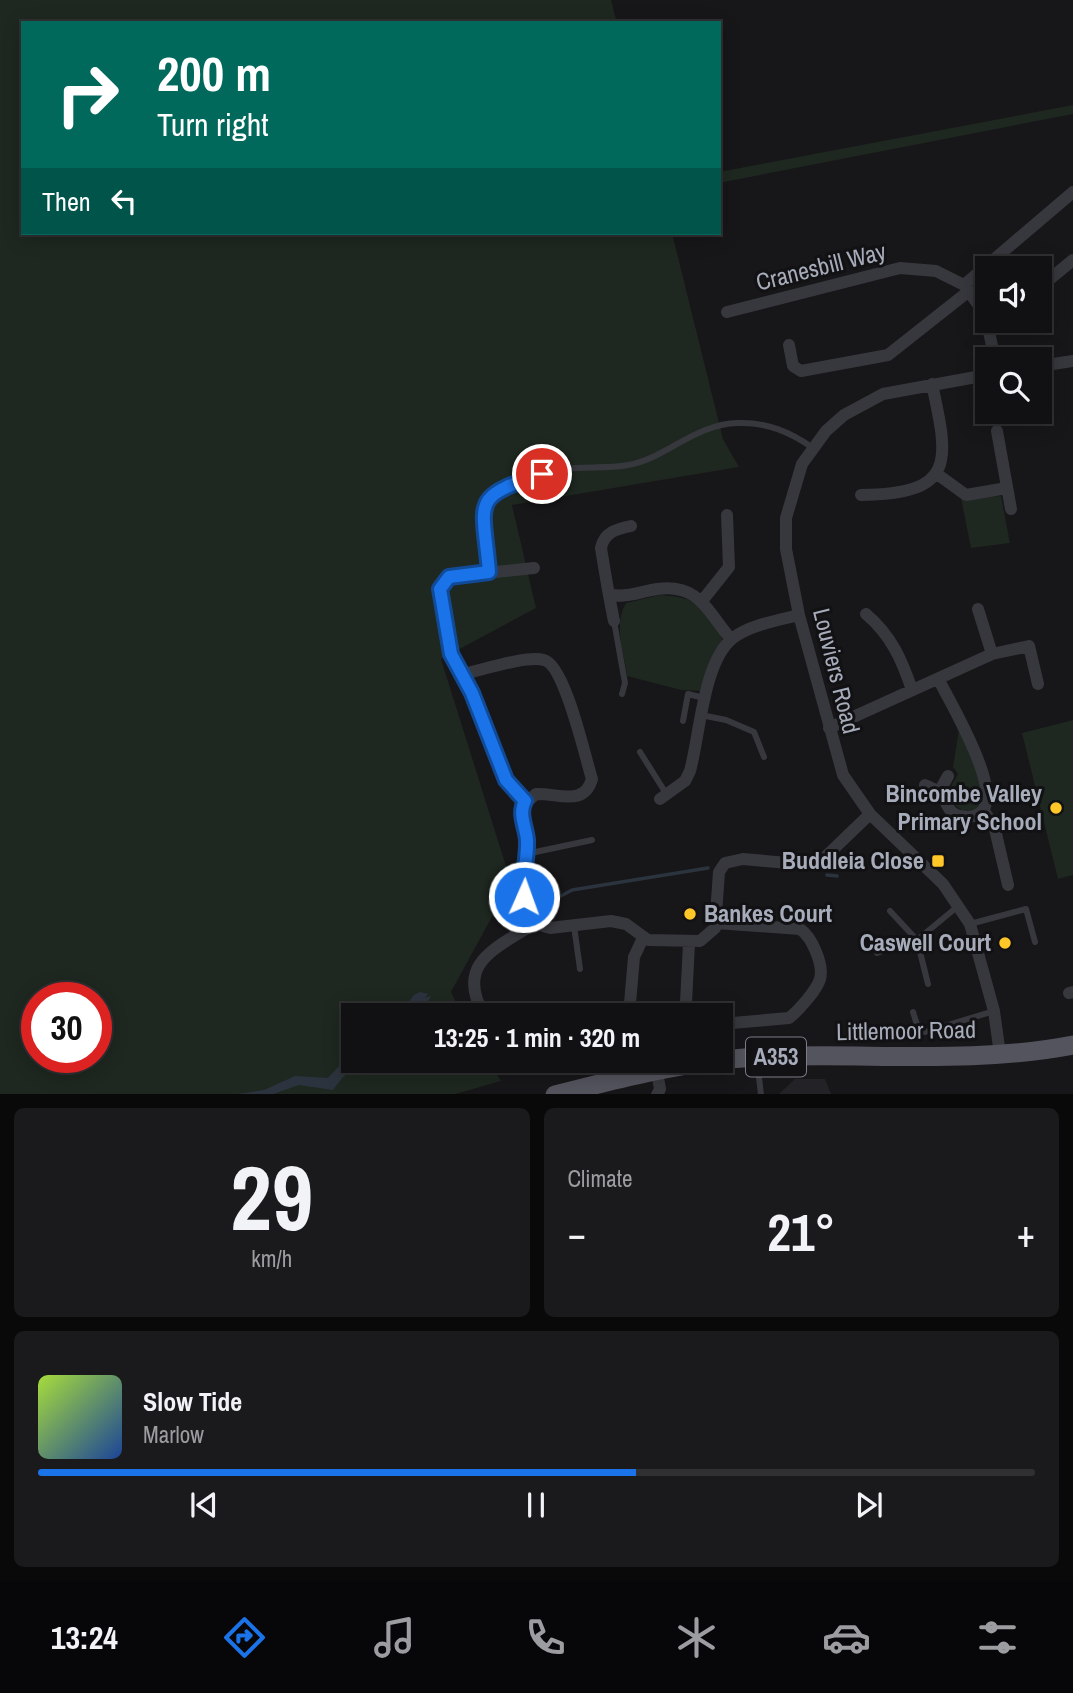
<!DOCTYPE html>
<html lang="en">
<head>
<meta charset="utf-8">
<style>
  :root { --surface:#111013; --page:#1a191c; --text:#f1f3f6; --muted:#9c9da0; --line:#303033; --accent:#1a73e8 }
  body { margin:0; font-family:"Archivo Narrow",sans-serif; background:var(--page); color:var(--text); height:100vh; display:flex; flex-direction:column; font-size:26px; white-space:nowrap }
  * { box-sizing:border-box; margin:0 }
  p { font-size:23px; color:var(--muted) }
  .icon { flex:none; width:38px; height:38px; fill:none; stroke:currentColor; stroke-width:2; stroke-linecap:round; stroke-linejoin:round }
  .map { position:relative; height:1094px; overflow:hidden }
  .sheet { display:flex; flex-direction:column; gap:14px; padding:14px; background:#09090a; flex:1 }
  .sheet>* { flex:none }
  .top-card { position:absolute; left:21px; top:21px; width:700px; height:214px; border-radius:0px; box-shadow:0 4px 18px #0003,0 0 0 2px var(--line); background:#00695c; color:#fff; overflow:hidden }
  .tools { position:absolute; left:975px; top:256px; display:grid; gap:14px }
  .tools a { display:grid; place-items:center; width:77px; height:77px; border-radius:0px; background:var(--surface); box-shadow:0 4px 18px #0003,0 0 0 2px var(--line); font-size:35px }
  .speed { position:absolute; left:21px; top:982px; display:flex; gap:14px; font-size:35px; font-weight:700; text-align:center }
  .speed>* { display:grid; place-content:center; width:91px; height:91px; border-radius:50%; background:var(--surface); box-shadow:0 4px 18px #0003,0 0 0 2px var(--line); line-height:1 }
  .speed .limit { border:10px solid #d22; background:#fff; color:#111 }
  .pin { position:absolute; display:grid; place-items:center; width:60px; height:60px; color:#fff; margin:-30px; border:4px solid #fff; border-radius:50%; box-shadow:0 2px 7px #0007 }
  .me { position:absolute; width:77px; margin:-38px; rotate:2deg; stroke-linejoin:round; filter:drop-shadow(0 0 5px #0008) }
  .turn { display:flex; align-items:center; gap:24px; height:147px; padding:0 21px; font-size:32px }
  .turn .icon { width:91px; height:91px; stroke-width:2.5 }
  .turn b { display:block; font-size:49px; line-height:60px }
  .then { display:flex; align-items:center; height:66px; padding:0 21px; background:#0003; gap:14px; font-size:26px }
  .big { font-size:52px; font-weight:800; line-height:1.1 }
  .sheet .widget { flex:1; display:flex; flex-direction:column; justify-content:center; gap:10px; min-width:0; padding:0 24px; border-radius:10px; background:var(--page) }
  .sheet .dial { align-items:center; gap:0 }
  .dial b { font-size:91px; line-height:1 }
  .song { display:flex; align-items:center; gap:21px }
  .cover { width:84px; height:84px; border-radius:10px; background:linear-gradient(135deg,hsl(80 70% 55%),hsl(220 70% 35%)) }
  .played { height:7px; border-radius:4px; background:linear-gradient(90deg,var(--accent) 60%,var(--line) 60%) }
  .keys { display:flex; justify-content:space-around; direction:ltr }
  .heat { display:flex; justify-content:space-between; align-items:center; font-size:38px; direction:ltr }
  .sheet .tiles { flex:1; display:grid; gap:14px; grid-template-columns:1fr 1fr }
  .widget:last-child { grid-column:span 2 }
  .trip { position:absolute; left:341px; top:1003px; width:392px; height:70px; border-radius:0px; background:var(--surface); box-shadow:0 4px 18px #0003,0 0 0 2px var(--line); font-weight:800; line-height:70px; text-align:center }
  .menu { display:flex; height:112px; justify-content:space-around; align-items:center; background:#070608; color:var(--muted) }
  .menu .icon { width:49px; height:49px }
  .menu .on { color:var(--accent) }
  .menu b { font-size:32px; color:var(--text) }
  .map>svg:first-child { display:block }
  .built { fill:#232226 }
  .green { fill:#1e2720; fill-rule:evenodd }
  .water { fill:#2b343e }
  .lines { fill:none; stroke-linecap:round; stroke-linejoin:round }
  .stream { stroke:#2b343e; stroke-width:3.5 }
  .service { stroke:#37383e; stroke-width:6 }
  .minor { stroke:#37383e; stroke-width:12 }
  .primary { stroke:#53545d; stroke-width:19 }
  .route-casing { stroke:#114b97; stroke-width:18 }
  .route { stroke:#1a73e8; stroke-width:12 }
  .poi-dot { fill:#ffc728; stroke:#121114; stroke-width:2.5 }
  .labels { text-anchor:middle; stroke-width:6; stroke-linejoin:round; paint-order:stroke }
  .shield { fill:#121114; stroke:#7a7e88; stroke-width:2 }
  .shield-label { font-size:23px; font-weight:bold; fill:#a7acba }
  .street-label { font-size:24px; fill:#a7acba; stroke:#121114 }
  .poi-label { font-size:24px; font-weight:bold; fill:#a7acba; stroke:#121114; text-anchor:end }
</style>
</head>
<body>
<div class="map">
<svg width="1073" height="1095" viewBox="0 0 1073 1095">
  <rect width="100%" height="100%" fill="#171619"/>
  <path class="built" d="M795,1079H825L831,1094H779Z"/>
  <path class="green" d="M0,0H611L617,23H23V233H672L723,439L739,467L512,505L536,608L441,659L511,882L451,992L462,1015H354V1060L489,1061L501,1081L452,1095L0,1094ZM37,998H96V1057H37Z
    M1073,105V114L719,183V172Z
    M1001,496L1010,543L971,548L961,498Z
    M660,595C696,597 703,605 721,635L722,640L701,691L681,690L627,676C624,652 613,625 626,603Z
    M1073,720V875L1058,879L1022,733Z
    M959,729L974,762L985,797L977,809L963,811L953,804L949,790L958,774L953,767Z"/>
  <path class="water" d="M420,992L428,994L425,998L431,996C426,1008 411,1015 399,1015L414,995Z
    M353,1051L354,1060L364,1061L343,1077L333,1090L299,1085L273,1094H238L264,1090L295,1076L328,1078Z"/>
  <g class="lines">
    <path class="stream" d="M827,875L837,876
      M544,905L572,890L708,868"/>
    <path class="service" d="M485,525V501C497,482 542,472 564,469C585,466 607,469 628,465C665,459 694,424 738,423C767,422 790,432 813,448
      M614,621L625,683L622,694
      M701,715L726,720L754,732L764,757
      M683,721L688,694L704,698
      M640,752L667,795
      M526,854L592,840
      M890,911L917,940L928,984
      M970,924L1026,909L1035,942
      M574,926L580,969
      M877,953L917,940L957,907
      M913,1012L919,1031L925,1032L994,1011
      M757,1059L761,1095"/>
    <path class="minor" d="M964,285L1073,192
      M1040,287L1073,260
      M727,312L900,268L936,271L964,285L985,314L995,359
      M789,345L793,366L801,371L888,355L969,291
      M1040,366L1073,361
      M987,375L883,394L844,415L826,431L802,464L786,518V549L799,615L843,775L870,814L943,884L970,924L994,1011L1000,1054
      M997,431L1011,509
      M937,474L966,495L1007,488
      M861,495C956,494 949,462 932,384
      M485,525L489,572
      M612,595C627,598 643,591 657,589C700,583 708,613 731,639
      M702,601L729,567L727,515
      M978,609L992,654
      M866,614C891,635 902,660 912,690
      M614,621C609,597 605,573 601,548C604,532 617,529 631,526
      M463,674C483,670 526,655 544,660C565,665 585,757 592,779C584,807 558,793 536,794L522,806C521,817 525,828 527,839C529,867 509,919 550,928L611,921L626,924L648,940L700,941L715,928L719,872L725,863L743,859L810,865L820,862L870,814
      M829,728L992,654L1029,646L1038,684
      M925,785C929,787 936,789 940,793C947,800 947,814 960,816C1027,827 948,700 939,680
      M939,792L948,776
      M660,799L685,781L690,771C700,735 703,661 733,638C750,625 779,620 799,615
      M525,801L506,780L463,674L451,654L440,589L449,577L534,568
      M983,810L994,825L1008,885
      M716,923L800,929C812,937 824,965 820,979C817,990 798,1011 789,1018L721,1024
      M689,943L686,1003L690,1015
      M1069,993L1073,992
      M484,1015C453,960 501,947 536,922
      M629,1015L634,957L643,938
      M524,1060H545
      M657,1072L660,1089L657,1095"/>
    <path class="primary" d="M555,1095C621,1078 691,1060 759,1057C864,1052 969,1065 1073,1045"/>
  </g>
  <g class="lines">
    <g class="route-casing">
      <path id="route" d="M524,897C521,877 528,860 527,840C526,827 518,814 525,801L506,780L472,693L451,654L440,589L449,577L489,572C483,500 469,498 542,474"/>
    </g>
    <use href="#route" class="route"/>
  </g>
  <g class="poi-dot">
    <circle cx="1056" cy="808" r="7"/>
    <rect x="931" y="854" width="14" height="14" rx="3.5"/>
    <circle cx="690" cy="914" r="7"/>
    <circle cx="1005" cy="943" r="7"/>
  </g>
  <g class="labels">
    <rect class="shield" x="746" y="1037.5" width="60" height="39" rx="5"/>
    <g class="shield-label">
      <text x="776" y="1065">A353</text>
    </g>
    <g class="street-label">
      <text transform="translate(821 267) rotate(-14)" y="8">Cranesbill Way</text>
      <text transform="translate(836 671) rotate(76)" y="8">Louviers Road</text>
      <text transform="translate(906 1031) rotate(-1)" y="8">Littlemoor Road</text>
    </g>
    <g class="poi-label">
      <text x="1042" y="802">Bincombe Valley<tspan x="1042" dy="28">Primary School</tspan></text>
      <text x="924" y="869">Buddleia Close</text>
      <text x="704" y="922" text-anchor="start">Bankes Court</text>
      <text x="991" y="951">Caswell Court</text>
    </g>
  </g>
</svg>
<div class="tools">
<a><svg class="icon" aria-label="sound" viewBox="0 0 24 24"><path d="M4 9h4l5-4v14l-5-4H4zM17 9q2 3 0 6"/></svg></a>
<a><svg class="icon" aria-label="search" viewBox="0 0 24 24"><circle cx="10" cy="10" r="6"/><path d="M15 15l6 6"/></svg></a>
</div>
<div class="speed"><div class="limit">30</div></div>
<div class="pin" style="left:542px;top:474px;background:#d93025"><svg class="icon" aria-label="arrive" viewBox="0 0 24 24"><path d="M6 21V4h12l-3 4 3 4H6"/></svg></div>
<svg class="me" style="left:524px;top:897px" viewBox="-20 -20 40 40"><circle r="17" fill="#1a73e8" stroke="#fff" stroke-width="3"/><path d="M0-11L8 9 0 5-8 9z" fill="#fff"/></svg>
<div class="trip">13:25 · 1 min · 320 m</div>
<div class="top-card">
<div class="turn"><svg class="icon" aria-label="right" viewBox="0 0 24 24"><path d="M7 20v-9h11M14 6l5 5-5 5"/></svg><div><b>200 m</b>Turn right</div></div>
<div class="then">Then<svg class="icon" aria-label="left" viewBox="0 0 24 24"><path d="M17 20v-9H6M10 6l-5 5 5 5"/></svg></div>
</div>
</div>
<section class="sheet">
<div class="tiles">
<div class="widget dial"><b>29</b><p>km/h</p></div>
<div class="widget"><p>Climate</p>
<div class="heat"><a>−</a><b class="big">21°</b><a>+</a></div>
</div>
<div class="widget">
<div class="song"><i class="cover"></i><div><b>Slow Tide</b><p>Marlow</p></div></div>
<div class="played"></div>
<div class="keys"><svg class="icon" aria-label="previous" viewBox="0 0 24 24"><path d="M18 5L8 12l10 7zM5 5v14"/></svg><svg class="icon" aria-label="pause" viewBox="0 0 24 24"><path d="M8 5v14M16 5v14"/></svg><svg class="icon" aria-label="next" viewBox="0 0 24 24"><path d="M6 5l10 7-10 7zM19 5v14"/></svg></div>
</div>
</div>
</section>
<nav class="menu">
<b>13:24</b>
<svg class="icon on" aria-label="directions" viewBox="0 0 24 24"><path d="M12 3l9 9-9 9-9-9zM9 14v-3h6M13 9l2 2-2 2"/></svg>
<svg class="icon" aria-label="music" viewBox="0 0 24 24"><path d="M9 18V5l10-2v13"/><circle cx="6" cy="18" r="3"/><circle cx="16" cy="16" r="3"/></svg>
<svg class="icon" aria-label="phone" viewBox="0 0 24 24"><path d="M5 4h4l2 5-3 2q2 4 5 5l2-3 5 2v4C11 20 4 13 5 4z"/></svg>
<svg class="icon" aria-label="climate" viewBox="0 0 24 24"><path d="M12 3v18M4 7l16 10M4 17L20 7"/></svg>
<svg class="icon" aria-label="car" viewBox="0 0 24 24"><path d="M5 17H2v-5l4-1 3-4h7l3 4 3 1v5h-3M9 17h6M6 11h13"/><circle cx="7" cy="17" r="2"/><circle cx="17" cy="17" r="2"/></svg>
<svg class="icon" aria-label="filters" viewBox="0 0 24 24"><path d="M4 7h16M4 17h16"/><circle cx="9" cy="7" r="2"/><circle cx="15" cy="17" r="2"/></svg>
</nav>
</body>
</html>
